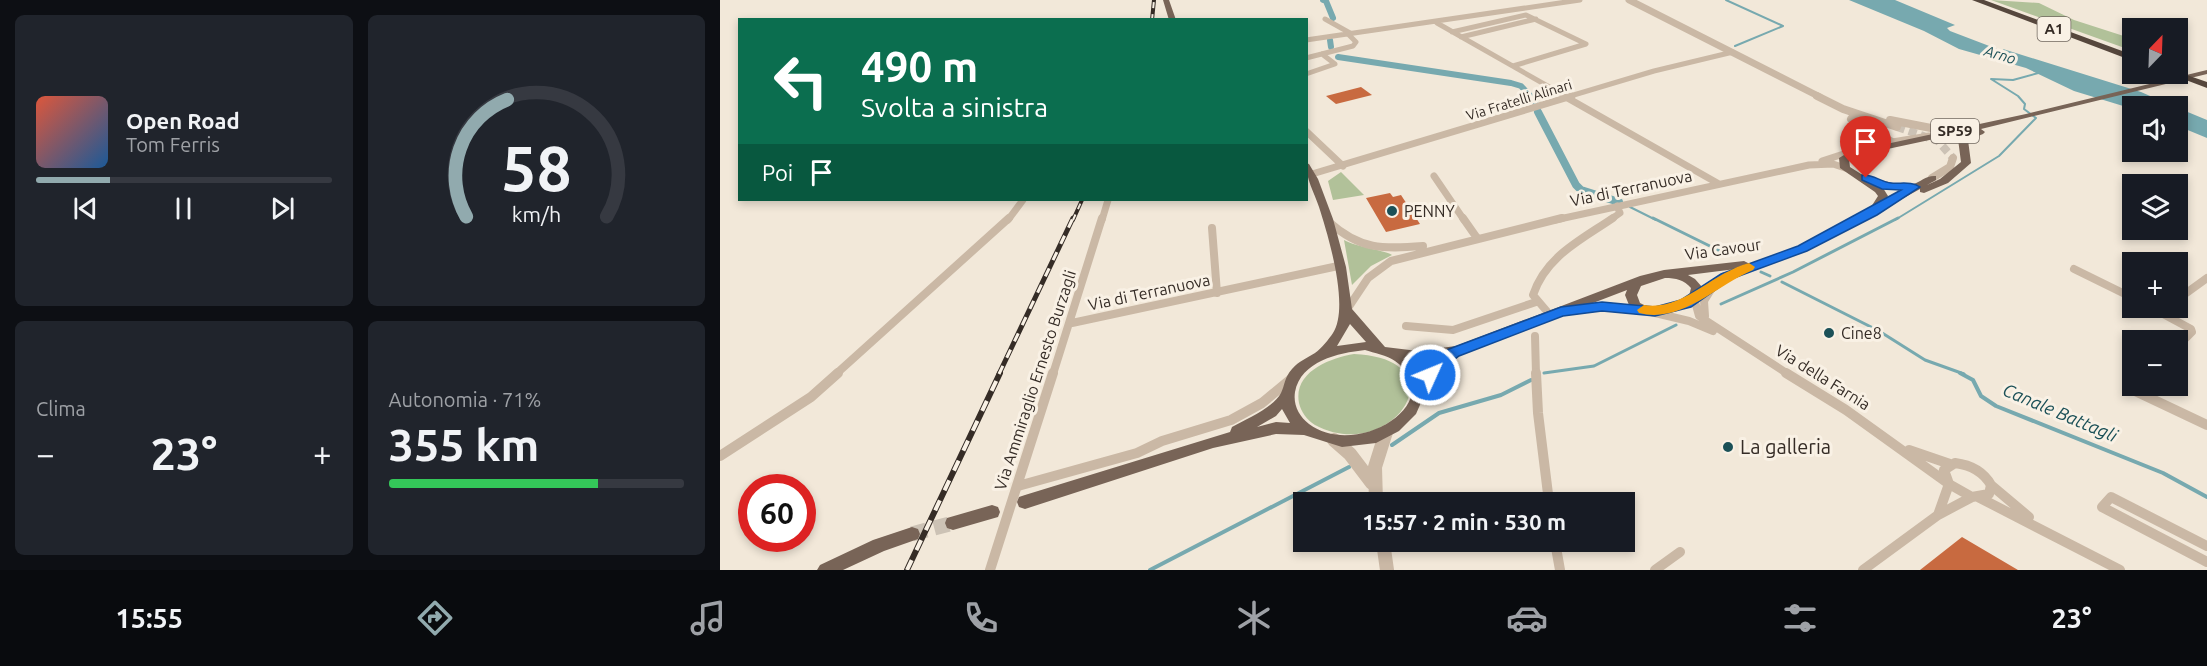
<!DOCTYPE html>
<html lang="it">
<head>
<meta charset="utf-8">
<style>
  :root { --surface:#171b24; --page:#20242c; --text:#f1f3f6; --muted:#9ea1a6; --line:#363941; --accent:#91aaae }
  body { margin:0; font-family:Ubuntu,sans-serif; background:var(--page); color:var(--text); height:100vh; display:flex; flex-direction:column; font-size:22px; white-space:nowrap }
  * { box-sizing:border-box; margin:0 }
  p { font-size:20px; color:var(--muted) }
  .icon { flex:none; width:33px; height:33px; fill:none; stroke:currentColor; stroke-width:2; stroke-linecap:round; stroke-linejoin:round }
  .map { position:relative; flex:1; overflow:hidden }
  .sheet { display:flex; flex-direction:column; gap:15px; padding:15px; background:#0d0f14; width:720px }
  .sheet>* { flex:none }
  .top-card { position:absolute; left:18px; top:18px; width:570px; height:183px; border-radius:0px; box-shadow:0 3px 9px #0003; background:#0b6e4f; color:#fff; overflow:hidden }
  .needle { width:39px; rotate:23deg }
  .controls { position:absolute; left:1402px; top:18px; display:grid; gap:12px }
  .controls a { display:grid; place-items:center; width:66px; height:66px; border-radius:0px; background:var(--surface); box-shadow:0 3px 9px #0003; font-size:30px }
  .speed { position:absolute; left:18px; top:474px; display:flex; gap:12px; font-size:30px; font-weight:700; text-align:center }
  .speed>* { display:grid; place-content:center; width:78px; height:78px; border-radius:50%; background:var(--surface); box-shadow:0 3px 9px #0003; line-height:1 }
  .speed .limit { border:9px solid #d22; background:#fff; color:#111 }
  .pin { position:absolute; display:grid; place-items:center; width:51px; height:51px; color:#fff; margin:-62px -26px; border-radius:50% 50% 50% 0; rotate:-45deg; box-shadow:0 0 6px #0007 }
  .pin .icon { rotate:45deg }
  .me { position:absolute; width:66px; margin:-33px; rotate:46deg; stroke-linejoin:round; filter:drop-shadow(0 0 4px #0008) }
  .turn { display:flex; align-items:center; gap:21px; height:126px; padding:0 24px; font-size:27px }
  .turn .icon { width:78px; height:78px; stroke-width:2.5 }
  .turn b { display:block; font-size:42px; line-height:51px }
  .then { display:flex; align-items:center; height:57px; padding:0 24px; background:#0003; gap:12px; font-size:22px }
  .big { font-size:45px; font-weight:700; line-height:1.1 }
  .sheet .card { flex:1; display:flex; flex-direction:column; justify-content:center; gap:9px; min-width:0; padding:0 21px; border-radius:9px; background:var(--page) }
  .sheet .dial { align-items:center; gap:0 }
  .dial svg { height:156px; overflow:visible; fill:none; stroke:var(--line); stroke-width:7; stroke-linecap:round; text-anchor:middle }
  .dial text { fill:var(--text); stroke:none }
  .song { display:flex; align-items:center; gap:18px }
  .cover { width:72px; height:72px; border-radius:9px; background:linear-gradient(135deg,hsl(10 70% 55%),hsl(210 70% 35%)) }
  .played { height:6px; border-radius:3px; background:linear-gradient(90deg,var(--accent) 25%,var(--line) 25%) }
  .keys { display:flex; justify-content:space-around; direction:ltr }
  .heat { display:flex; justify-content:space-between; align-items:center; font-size:33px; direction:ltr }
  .charge { height:9px; border-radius:4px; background:linear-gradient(90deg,#34c759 71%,var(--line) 0) }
  .sheet .tiles { flex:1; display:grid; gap:15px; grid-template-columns:repeat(2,1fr) }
  .trip { position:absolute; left:573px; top:492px; width:342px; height:60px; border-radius:0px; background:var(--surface); box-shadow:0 3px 9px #0003; font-weight:700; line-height:60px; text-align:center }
  .tab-bar { display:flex; height:96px; justify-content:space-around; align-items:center; background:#090b0e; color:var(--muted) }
  .tab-bar .icon { width:42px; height:42px }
  .tab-bar .current { color:var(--accent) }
  .tab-bar b { font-size:27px; color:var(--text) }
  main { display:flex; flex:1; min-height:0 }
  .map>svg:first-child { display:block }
  .green { fill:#b1c199 }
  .water { fill:#77a9af }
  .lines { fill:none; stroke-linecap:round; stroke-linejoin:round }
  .stream-far2 { stroke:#77a9af; stroke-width:2 }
  .stream-far1 { stroke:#77a9af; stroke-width:3 }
  .stream { stroke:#77a9af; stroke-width:4 }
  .canal-far1 { stroke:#77a9af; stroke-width:6 }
  .canal { stroke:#77a9af; stroke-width:8 }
  .building { fill:#c86a40 }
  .tertiary-tunnel { stroke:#ccc2b5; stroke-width:8; stroke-dasharray:8 4.5; stroke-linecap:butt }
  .primary-tunnel { stroke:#ccc2b5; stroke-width:15; stroke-dasharray:15 8; stroke-linecap:butt }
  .minor-far3 { stroke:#cab8a5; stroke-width:5 }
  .minor-far2 { stroke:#cab8a5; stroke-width:7 }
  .minor-far1 { stroke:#cab8a5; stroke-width:8 }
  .minor { stroke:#cab8a5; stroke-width:10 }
  .tertiary-far2 { stroke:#cab8a5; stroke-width:7 }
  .tertiary-far1 { stroke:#cab8a5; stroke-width:8 }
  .tertiary { stroke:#cab8a5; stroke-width:14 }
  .primary { fill:#786457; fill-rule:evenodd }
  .motorway { fill:#56473d; fill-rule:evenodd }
  .rail-far2-casing { stroke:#352c26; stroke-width:4 }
  .rail-far1-casing { stroke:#352c26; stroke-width:5 }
  .rail-casing { stroke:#352c26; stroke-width:6 }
  .rail-far2 { stroke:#f9f1e5; stroke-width:2; stroke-dasharray:6; stroke-linecap:butt }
  .rail-far1 { stroke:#f9f1e5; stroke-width:3; stroke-dasharray:9; stroke-linecap:butt }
  .rail { stroke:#f9f1e5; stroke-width:4; stroke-dasharray:11; stroke-linecap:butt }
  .route { fill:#1a73e8; stroke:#114b97; stroke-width:1.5 }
  .slow { fill:#f59e0b }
  .poi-dot { fill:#1b5057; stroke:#f9f1e5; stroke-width:2 }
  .labels { text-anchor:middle; stroke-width:6; stroke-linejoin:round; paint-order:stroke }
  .far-street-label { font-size:14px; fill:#352c26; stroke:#f9f1e5 }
  .shield { fill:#f9f1e5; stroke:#70675f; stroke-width:1.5 }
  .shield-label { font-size:15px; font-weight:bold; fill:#352c26 }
  .far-water-label { font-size:15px; font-style:italic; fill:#1b5057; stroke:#f9f1e5 }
  .street-label { font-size:16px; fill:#352c26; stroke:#f9f1e5 }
  .poi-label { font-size:16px; fill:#352c26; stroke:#f9f1e5; text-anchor:start }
  .water-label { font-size:18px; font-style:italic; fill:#1b5057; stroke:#f9f1e5 }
  .near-poi-label { font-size:20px; fill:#352c26; stroke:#f9f1e5; text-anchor:start }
</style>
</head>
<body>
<main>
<section class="sheet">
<div class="tiles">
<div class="card">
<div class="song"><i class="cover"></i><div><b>Open Road</b><p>Tom Ferris</p></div></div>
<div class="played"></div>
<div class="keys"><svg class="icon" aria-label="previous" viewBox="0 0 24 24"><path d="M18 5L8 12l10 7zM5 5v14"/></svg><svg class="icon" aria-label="pause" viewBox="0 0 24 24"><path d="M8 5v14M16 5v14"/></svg><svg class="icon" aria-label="next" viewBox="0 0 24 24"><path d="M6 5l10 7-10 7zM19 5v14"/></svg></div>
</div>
<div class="card dial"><svg viewBox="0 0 100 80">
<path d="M14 69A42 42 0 1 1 86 69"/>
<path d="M14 69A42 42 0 0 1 35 9" stroke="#91aaae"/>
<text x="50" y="56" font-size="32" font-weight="700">58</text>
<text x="50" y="72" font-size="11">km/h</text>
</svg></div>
<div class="card"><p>Clima</p>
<div class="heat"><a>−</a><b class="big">23°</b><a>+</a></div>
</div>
<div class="card"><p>Autonomia · 71%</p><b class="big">355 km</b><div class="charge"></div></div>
</div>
</section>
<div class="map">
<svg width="1487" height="570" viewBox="0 0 1487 570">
  <rect width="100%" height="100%" fill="#f2e8d9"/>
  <path class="green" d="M1271,0L1319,3L1354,20L1413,39V51Z
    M621,172L644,195L613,200L608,181Z
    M624,240C636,247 668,251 672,255L651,266L632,285Z
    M634,354C744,359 671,466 595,425C587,420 581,412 579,403C573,372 610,358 634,354Z"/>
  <path class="water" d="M1129,0H1175L1235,25L1227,28L1230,31L1285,52L1283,49L1421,92L1453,106H1413V109L1354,91L1306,68L1239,49L1204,31Z
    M1458,108L1487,120V138L1458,126Z"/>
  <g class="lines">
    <path class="stream-far2" d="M1006,0L1063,26L1015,46
      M910,207L936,220
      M1175,220L1279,156L1316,118L1304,109L1305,104L1298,96L1271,79L1293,80L1322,72"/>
    <path class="stream-far1" d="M933,218L1004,253
      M1041,272L1050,276
      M1062,282L1159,331L1205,360L1244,374
      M1001,304L1073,272L1178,218
      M824,373L874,366L956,325"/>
    <path class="stream" d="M1240,373L1253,380L1261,396L1276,406L1443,473L1487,497
      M672,445L719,413L781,395L811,380
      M430,570L629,467"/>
    <path class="canal-far1" d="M603,0L606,1L613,18
      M610,40L611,47
      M618,57L791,83L801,86L811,97"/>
    <path class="canal" d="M809,96L814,101
      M818,112L856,185L861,190L899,202"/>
  </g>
  <path class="building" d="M641,87L652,95L616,104L606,96Z
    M670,193L673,197L681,195L700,224L666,232L646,198Z
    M1242,537L1298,570H1200Z"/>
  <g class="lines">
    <path class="tertiary-tunnel" d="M1177,127L1218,141L1233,158"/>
    <path class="primary-tunnel" d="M192,534L233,523"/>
    <path class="minor-far3" d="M605,19L630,33
      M717,23L847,97
      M732,32L806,15L866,44L793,66
      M741,37L816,19
      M586,40L860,0
      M586,58L633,46L636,42L629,35
      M586,74L615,64L602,54
      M847,97L934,71L1013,52"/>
    <path class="minor-far2" d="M844,96L999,184
      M586,131L623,166
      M1102,161L1148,146L1209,136
      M592,174L852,96
      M714,176L744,220
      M288,220L303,200
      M382,220L388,200
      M835,220L1089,165L1113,164L1125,168
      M890,220L900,213L897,206"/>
    <path class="minor-far1" d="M743,218L757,238
      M609,222C640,250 663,249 703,246
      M492,228L497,293
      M1354,269L1413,298
      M974,298L979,316L1068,374
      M1458,299L1487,278
      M1432,308L1471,329L1472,332L1458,346
      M626,311L648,278L671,261L842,218
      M931,312L969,321L993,331
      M830,315L813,295C826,256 861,240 893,218
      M985,316L984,301L992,288
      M352,323L618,266
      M686,326L733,330L816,302
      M815,336L816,374
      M116,374L289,218
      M333,374L382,218"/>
    <path class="minor" d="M816,373L818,413L829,502
      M1066,373L1126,410L1229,484L1218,515
      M1417,386L1413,390L1487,425
      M1189,450L1230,464
      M0,456L91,397L118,373
      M1235,463C1251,465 1263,471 1271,485L1269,494L1252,497L1229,484L1224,470Z
      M1271,485L1309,517
      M298,486L417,453L442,441L511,420L542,403L571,379
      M1258,497L1400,570
      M835,542L840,570
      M1487,546L1391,497L1382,507L1487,562
      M270,570L333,373
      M935,570L960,552
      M1143,570L1218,515L1252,497"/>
    <path class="tertiary-far2" d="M909,0L1100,97"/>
    <path class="tertiary-far1" d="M1097,96L1123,109L1177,127
      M1131,119L1172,142
      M1170,120L1211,128L1245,129
      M1212,178L1230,167L1233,158"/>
    <path class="tertiary" d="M614,440L630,454L652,483
      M656,502L655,467L666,432
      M663,542L667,570"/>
    <path class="primary" d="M443,0H449L456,20H449Z
      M1487,70V74L1261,129L1265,132L1263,134L1248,140L1251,163L1228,183L1204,193L1200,192V189L1160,211L1157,215L1151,216L1086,251L1010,279L978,301L957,311L937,315L881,310L857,313L852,311L739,355L725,365L706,391L696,414L679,431L656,443L622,447L584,435L556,434L493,448L305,509L299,507L297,502L299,497L305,495L510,432L512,427C526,419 553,408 561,393C565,385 564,378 572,369C579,361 587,358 595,353C601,349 609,339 613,333C630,307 608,235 599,207C594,192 586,179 586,163L589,164L598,179L613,219L626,267L632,309L665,347L698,351L736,346L920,276L944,270L1024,261L1030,264L1078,247L1151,207L1158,196L1155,192L1120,168L1119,158L1129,152L1306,114ZM1256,130L1238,139L1241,162L1220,179L1207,185L1216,180V176C1206,175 1201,182 1193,184C1178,187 1161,178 1149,179L1130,167L1129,159L1135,156ZM1163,188L1183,190L1167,198L1168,196ZM1016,269L1002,273L982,287L975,279L968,275ZM945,278C956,278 964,280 971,288L969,296C953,305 937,312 920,303L917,295L921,286ZM907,290L905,295L909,305L873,303ZM630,324L646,342L617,346ZM645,350C654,353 667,355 675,361C731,401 637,460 589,424C579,416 573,405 575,392C581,361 618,353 645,350ZM717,357L703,375L701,369L691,360ZM562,409L570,423L556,422L537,427L556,416Z
      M272,505L278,507L280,512L278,517L233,530L227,528L225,523L227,518Z
      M192,527L198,529L200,534L198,539L164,551L123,570H97L100,565L153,540Z"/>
    <path class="motorway" d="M1252,0H1264L1413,55V61Z
      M1458,72L1487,82V88L1450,74Z"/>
    <g class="rail-far2-casing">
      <path id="rail-far2" d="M432,20L434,0
        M353,220L362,200"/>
    </g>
    <g class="rail-far1-casing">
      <path id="rail-far1" d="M279,374L353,218"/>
    </g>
    <g class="rail-casing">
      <path id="rail" d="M187,570L280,373"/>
    </g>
    <use href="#rail-far2" class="rail-far2"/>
    <use href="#rail-far1" class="rail-far1"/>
    <use href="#rail" class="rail"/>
  </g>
  <path class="route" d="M1142,175C1153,174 1161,182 1171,183C1181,184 1192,181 1200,187L1157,215L1087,251L1011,279L971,307L935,316L882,311L843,316L739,356L726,366L715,379H704L702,375L715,358L729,349L841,307L882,302L935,307L961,300L1001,274L1078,246L1181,190L1162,189L1142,180Z"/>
  <path class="slow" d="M1029,263L1035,267L1033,270C997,285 961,324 919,313L917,310L924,305C964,311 991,273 1029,263Z"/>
  <g class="poi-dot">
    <circle cx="672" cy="211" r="6"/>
    <circle cx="1109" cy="333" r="6"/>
    <circle cx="1008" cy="447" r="6"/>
  </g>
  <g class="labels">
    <g class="far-street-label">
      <text transform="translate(799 100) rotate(-17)" y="5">Via Fratelli Alinari</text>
    </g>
    <g class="shield">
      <rect x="1317.5" y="17" width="33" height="24" rx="4.5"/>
      <rect x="1211" y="119" width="48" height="24" rx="4.5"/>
    </g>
    <g class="shield-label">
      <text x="1334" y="34">A1</text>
      <text x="1235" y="136">SP59</text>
    </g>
    <g class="far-water-label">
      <text transform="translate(1280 55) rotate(17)" y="5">Arno</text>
    </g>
    <g class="street-label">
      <text transform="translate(911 188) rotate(-12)" y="6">Via di Terranuova</text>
      <text transform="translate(1003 249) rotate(-8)" y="6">Via Cavour</text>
      <text transform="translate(429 292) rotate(-12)" y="6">Via di Terranuova</text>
      <text transform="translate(1103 377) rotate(32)" y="6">Via della Farnia</text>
      <text transform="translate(315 380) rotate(-72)" y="6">Via Ammiraglio Ernesto Burzagli</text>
    </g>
    <g class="poi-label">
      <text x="684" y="217">PENNY</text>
      <text x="1121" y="339">Cine8</text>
    </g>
    <g class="water-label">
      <text transform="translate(1340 413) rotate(23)" y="6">Canale Battagli</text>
    </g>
    <g class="near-poi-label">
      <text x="1020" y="454">La galleria</text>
    </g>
  </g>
</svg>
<div class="controls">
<a><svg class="needle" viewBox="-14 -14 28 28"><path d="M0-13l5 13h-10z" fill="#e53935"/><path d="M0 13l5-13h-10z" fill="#9ea1a6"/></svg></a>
<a><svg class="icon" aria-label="sound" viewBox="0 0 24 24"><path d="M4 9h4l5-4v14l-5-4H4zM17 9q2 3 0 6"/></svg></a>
<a><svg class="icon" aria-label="layers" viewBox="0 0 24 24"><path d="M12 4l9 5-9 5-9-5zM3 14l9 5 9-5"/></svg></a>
<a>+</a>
<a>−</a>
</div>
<div class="speed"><div class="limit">60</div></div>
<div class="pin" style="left:1146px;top:178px;background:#d93025"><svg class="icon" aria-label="arrive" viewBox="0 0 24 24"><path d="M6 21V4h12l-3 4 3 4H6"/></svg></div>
<svg class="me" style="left:710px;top:375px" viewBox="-20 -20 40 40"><circle r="17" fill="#1a73e8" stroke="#fff" stroke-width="3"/><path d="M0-11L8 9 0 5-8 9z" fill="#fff"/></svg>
<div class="trip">15:57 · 2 min · 530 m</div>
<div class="top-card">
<div class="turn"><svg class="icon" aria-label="left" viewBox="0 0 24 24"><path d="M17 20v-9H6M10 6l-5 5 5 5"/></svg><div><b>490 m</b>Svolta a sinistra</div></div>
<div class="then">Poi<svg class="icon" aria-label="arrive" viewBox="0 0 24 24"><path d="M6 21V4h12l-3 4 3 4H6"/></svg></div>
</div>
</div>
</main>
<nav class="tab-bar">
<b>15:55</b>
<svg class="icon current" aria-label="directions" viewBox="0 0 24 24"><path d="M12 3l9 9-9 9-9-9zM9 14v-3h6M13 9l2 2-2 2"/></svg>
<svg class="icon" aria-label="music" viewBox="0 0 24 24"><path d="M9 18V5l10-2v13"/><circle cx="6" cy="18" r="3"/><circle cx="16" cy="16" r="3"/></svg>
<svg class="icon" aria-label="phone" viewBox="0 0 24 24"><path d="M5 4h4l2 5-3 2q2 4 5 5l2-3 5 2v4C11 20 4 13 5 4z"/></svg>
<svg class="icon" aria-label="climate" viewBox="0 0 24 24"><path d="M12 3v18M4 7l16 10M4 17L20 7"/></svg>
<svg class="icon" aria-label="car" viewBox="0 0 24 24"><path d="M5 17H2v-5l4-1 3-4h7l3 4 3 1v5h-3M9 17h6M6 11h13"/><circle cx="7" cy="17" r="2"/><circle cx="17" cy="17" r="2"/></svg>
<svg class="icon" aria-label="filters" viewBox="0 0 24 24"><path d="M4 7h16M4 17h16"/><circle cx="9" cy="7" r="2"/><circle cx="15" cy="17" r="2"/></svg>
<b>23°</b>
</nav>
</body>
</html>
